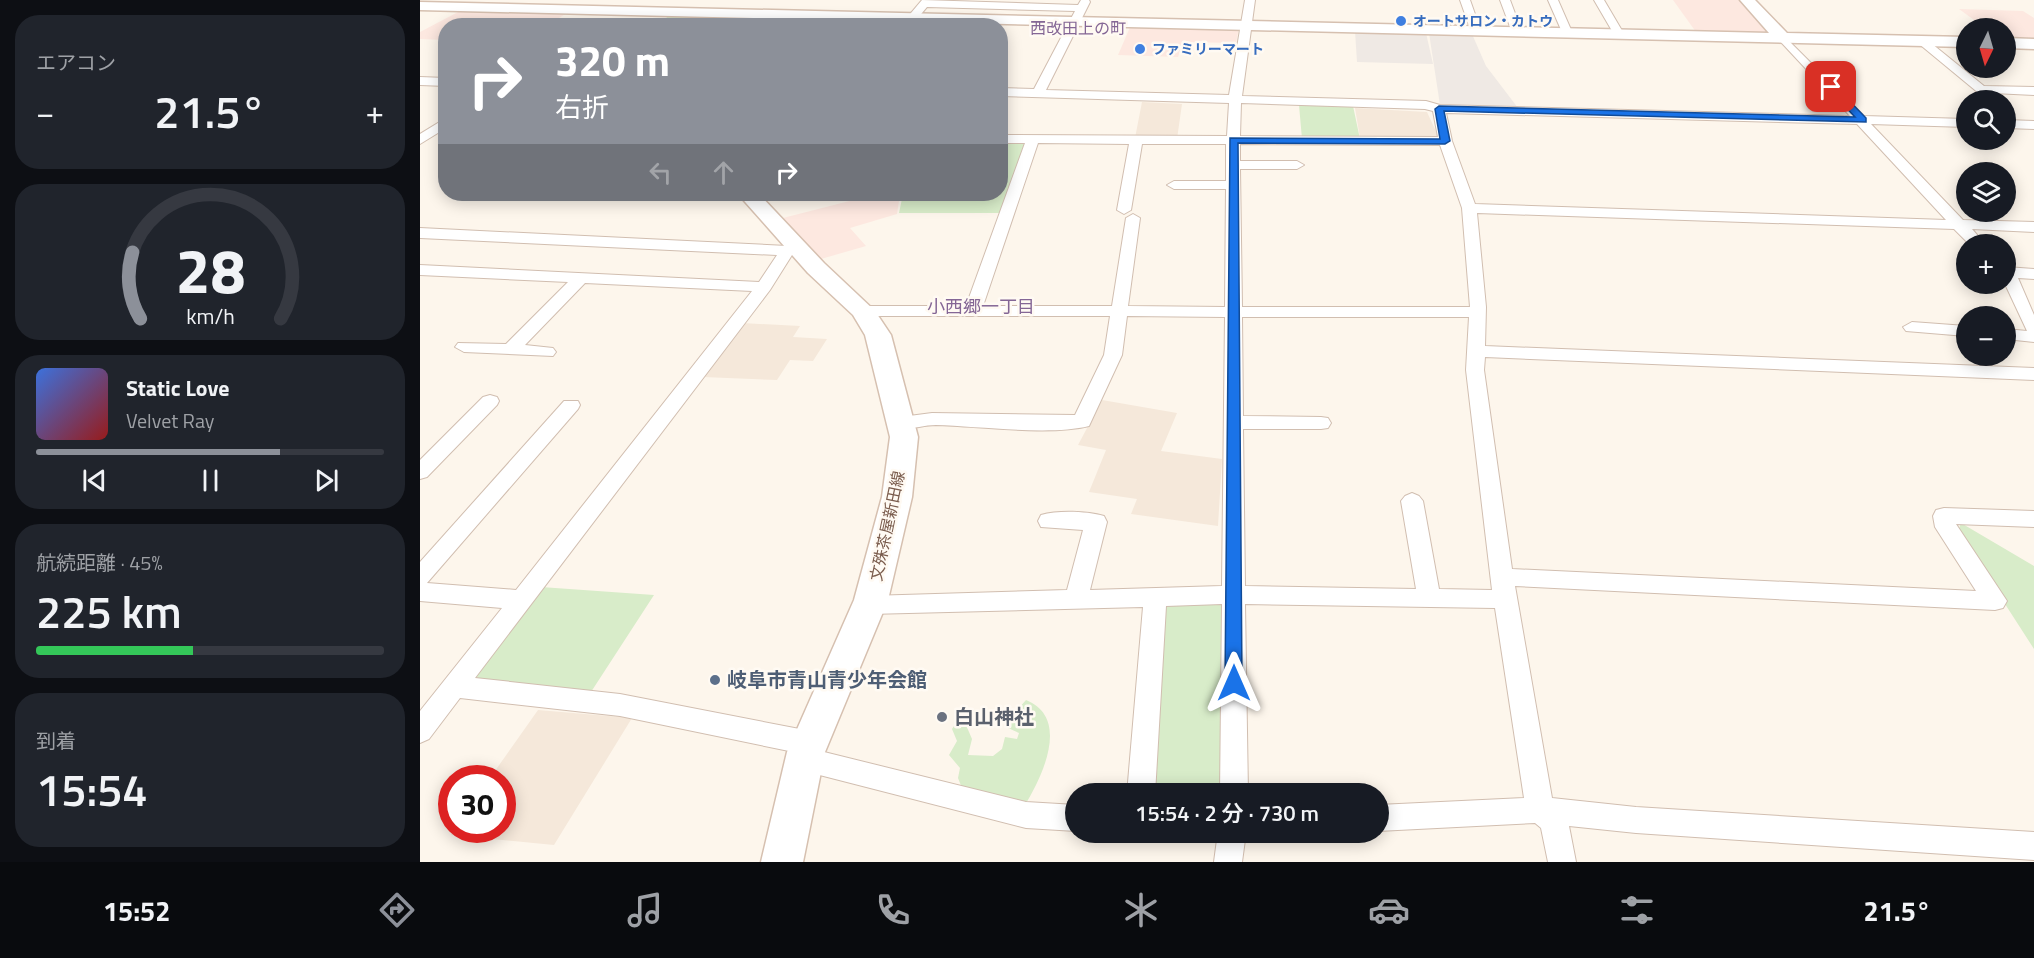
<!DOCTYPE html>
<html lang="ja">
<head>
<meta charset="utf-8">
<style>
  :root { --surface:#171b24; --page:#20242c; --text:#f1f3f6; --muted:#9ea1a6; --line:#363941; --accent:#8c9099 }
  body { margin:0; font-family:"Titillium Web","Noto Sans JP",sans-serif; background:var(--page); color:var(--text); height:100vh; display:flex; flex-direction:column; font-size:22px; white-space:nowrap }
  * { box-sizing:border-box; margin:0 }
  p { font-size:20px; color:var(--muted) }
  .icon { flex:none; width:33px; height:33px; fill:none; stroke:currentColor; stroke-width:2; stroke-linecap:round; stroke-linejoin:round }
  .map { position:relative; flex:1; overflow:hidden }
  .details { display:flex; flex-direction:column; gap:15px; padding:15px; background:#0d0f14; width:420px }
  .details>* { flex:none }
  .top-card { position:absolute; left:18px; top:18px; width:570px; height:183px; border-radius:24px; box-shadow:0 3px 15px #0003; background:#8c9099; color:#fff; overflow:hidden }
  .needle { width:39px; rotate:185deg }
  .buttons { position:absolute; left:1536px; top:18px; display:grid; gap:12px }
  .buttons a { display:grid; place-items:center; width:60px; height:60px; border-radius:50%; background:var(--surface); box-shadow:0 3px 15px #0003; font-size:30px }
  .speed { position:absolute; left:18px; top:765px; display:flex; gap:12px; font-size:30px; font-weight:700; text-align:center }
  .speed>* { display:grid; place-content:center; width:78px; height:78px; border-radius:50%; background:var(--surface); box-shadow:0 3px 15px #0003; line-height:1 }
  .speed .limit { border:9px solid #d22; background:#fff; color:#111 }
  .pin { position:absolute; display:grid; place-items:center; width:51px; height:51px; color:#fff; margin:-26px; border-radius:12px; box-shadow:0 3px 9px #0006 }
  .me { position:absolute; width:66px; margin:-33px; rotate:0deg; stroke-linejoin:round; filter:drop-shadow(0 0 4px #0008) }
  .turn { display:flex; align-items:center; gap:21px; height:126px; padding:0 18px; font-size:27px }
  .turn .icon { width:78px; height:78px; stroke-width:2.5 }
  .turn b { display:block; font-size:42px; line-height:51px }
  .lanes { display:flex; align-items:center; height:57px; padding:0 18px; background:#0003; justify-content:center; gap:30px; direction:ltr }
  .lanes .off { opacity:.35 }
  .big { font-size:45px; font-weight:600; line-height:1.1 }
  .details .card { flex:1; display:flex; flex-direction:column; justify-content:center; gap:9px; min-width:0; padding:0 21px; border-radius:24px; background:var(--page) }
  .details .dial { align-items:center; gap:0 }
  .dial svg { height:156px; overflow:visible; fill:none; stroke:var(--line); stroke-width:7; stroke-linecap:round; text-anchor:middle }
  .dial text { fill:var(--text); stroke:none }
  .song { display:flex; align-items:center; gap:18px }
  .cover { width:72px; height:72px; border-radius:9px; background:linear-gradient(135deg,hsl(220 70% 55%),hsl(0 70% 35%)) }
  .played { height:6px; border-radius:3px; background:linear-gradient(90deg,var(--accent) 70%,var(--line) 70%) }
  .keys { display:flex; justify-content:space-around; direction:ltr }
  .heat { display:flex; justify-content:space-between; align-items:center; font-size:33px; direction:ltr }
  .charge { height:9px; border-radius:4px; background:linear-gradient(90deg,#34c759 45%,var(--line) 0) }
  .trip { position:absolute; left:645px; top:783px; width:324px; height:60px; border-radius:30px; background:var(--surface); box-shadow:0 3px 15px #0003; font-weight:600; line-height:60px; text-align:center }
  .tabs { display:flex; height:96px; justify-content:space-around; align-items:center; background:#090b0e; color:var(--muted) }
  .tabs .icon { width:42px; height:42px }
  .tabs .active { color:var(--accent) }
  .tabs b { font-size:27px; color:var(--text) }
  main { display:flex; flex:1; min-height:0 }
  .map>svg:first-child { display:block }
  .residential { fill:#f5e8da }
  .commercial { fill:#fde8e0 }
  .industrial { fill:#efe9e4 }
  .green { fill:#d8ecc9 }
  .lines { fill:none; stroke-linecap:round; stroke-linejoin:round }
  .street-casing { stroke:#d1beb0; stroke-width:2 }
  .secondary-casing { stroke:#d6c0b0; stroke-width:3 }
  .street { fill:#fff; fill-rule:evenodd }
  .secondary { fill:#fff; fill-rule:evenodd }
  .route { fill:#1a73e8; stroke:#114b97; stroke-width:1.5 }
  .shop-dot { fill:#3f7fe0; stroke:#fffaf3; stroke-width:2 }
  .service-dot { fill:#5c6f8a; stroke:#fffaf3; stroke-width:2 }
  .worship-dot { fill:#6b7280; stroke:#fffaf3; stroke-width:2 }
  .labels { text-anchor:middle; stroke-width:5; stroke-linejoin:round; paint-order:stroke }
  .far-shop-label { font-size:14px; font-weight:bold; fill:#366cbe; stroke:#fffaf3; text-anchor:start }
  .far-quarter-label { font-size:16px; fill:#846695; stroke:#fffaf3 }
  .street-label { font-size:16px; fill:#7a5c4d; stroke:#fffaf3 }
  .neighbourhood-label { font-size:18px; fill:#846695; stroke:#fffaf3 }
  .near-service-label { font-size:20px; font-weight:bold; fill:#4e5e75; stroke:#fffaf3; text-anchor:start }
  .near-worship-label { font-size:20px; font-weight:bold; fill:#5b616d; stroke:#fffaf3; text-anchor:start }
</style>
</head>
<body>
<main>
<section class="details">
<div class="card"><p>エアコン</p>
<div class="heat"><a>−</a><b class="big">21.5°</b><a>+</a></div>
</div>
<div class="card dial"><svg viewBox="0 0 100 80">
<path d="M14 69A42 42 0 1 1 86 69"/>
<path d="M14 69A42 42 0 0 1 10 35" stroke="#8c9099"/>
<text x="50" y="56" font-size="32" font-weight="700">28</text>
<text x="50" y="72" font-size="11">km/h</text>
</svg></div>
<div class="card">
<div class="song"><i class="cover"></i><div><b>Static Love</b><p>Velvet Ray</p></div></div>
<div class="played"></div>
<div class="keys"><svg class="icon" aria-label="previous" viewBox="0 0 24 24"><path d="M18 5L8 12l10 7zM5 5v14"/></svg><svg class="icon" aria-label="pause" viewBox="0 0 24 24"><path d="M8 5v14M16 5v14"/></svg><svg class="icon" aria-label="next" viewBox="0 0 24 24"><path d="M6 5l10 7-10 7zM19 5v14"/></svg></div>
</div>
<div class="card"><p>航続距離 · 45%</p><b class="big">225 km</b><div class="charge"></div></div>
<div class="card"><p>到着</p><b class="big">15:54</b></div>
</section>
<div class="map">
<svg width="1614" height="862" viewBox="0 0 1614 862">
  <rect width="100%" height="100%" fill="#fdf6ec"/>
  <path class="residential" d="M722,102L762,104L757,139L715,138Z
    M935,108L1007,112L1019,138H940Z
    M322,323L380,326L373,337L407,339L393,361L370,360L357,380L283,377Z
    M682,400L757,413L741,451L802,459L798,526L711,514L717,499L669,492L686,450L658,445Z
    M118,710L212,718L134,845L31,835L34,830H82V778H70Z"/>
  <path class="commercial" d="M1253,0H1320L1350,33L1276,32Z
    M1539,9L1603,11L1614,18V38L1586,37V28H1565Z
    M40,11H150L139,18L148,19L138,25L26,26L25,40L0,39V32Z
    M711,25L819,28L816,43L763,42L758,57L698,55Z
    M457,194H480L477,214L430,228L446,246L401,259L359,219Z"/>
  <path class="industrial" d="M935,31L1006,33L1013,64L937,62Z
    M1009,33L1052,34L1066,66L1098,108L1020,105Z"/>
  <path class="green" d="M247,13L314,14L300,25H246Z
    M879,105L933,106L940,139H882Z
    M581,141L608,143L584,213H479L483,194H580Z
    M1541,523L1614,566V649L1538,531Z
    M121,587L234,595L171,692L49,683Z
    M801,603V793L734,794L745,604Z
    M606,700C651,718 622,777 605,805L542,788L538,778L540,768L529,755L537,741L532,729L538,720L546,725L552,739L548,755L573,756L582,749L585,737L597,739L599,733L588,728L591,717Z"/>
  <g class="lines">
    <g class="street-casing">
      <path id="street" d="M502,0L658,5L661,0H669L670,2L626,90L809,95L825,0H835L822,96L1006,101L1020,105L1430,116L1359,40L1358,38L1363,35L1444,116L1546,119V127L1451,124L1543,220L1614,222V232L1552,229L1565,244H1549L1534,229L1057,213L1066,307L1065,346L1614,368V380L1065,357L1064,370L1092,569L1556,591L1515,527L1513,516L1516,510L1524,508L1614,511V527L1536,524L1587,601L1583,608L1575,610L1095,586L1132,798L1216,807L1614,832V860L1216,833L1149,826L1156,862H1128L1121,828L1115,823L958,831V805L1104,798L1075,608L825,604L828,794H800L802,604L746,606L735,794H707L723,607L449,614L441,612L437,605L441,598L449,596L647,590L663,530L621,527L618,521L621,515C638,510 667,511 684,516L687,522L670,590L802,586L805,317L707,316L702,355L669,426C630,436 558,426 516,425C502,425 488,431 474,428L471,423L474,418L512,413L655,415L684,355L690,316H443L435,311L443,306H546L605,143H580V135L807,136L809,103L580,96V88L614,89L655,11L507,7L491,26H480ZM821,103L1005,109L1013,111L1018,137L820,136ZM1026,113L1437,124L1526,220L1055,204L1032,141ZM618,143L709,144L697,210L704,214L711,210L722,144H806V181H754L747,185L754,189H806L805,307L708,306L720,218L713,214L706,218L692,306H563ZM820,144L1020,145L1042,208L1050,307H822L820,169H877L884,165L877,161H820ZM822,317H1049L1046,370L1072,590L1019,589L1003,501L999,496L992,493L985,496L981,501L996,589L825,586L823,429H901L908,428L911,423L908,418L901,417L823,416Z
        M1040,0H1050L1061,31L1060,33L1051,31Z
        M1080,0H1090L1102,32L1101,34L1092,32Z
        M1128,0H1138L1152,32L1151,34L1142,32Z
        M1174,0H1184L1204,34L1203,36H1195Z
        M1498,39H1506L1564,86L1614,87V95L1573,93L1580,100H1567L1498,43Z
        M0,77L26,78V86L0,85Z
        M26,118V128L0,144V134Z
        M1586,120L1614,121V129L1586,128Z
        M0,228L367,246L378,244L386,249L383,252L372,255L350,290L55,678L200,694L390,731L399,735L403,743L400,751L606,802L656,805V831L606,828L384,771L375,768L371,759L374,752L200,716L40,698L9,739L0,743V711L82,608L0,601V562L144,401H158L160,405L158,409L7,583L96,590L332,291L165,283L105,345L133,348L136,352L133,356L44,352L35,347L38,343L86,344L148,282L0,275V265L339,282L357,255L0,238Z
        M1586,267L1614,269V279L1598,278L1614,315V342L1586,339V329L1607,331L1585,284Z
        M1492,322L1546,326V336L1486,331L1483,327Z
        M70,395L77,397L79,401L77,405L7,477L0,479V460L63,397Z
        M798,832H826L822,862H794Z"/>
    </g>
    <g class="secondary-casing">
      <path id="secondary" d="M1320,0H1335L1367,33L1546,37V47L0,10V2L1349,33Z
        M1586,38L1614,39V49L1586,48Z
        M318,194H339L404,263L455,311L471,335L498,437L492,497L468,600L405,752L383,862H341L367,752L434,600L462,497L470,437L445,335L433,315L388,273Z"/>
    </g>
    <use href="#street" class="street"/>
    <use href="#secondary" class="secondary"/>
  </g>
  <path class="route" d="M1408,85H1414L1446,118V122L1024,111L1030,141L1025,144L818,143L822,683L820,689L814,691L808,689L805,683L810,138L1020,139L1015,109L1019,106L1435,117L1408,89Z"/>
  <g class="shop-dot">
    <circle cx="981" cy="21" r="6"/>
    <circle cx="720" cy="49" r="6"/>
  </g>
  <circle class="service-dot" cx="295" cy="680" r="6"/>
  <circle class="worship-dot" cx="522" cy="717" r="6"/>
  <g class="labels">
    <g class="far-shop-label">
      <text x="993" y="26">オートサロン・カトウ</text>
      <text x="732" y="54">ファミリーマート</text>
    </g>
    <g class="far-quarter-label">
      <text x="658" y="34">西改田上の町</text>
    </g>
    <g class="street-label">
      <text transform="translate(467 526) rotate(-78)" y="6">文殊茶屋新田線</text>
    </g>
    <g class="neighbourhood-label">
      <text x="561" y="313">小西郷一丁目</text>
    </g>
    <g class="near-service-label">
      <text x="307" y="687">岐阜市青山青少年会館</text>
    </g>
    <g class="near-worship-label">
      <text x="534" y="724">白山神社</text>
    </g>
  </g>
</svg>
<div class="buttons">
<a><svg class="needle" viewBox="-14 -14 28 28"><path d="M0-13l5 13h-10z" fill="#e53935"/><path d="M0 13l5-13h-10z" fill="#9ea1a6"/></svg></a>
<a><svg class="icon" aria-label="search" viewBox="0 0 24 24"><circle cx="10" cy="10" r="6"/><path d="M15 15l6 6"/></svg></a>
<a><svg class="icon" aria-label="layers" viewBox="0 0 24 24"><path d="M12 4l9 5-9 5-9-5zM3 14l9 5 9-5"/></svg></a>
<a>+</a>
<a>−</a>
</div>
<div class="speed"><div class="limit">30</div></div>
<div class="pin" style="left:1411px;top:87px;background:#d93025"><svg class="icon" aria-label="arrive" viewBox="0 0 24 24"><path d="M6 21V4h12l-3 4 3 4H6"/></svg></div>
<svg class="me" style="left:814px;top:683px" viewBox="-20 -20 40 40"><path d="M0-17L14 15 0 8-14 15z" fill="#1a73e8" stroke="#fff" stroke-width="4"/></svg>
<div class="trip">15:54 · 2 分 · 730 m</div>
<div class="top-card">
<div class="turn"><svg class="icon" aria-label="right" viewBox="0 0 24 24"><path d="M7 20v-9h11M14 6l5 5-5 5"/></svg><div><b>320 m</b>右折</div></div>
<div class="lanes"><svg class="icon off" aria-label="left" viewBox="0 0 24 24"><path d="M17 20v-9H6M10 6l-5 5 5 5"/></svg><svg class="icon off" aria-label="ahead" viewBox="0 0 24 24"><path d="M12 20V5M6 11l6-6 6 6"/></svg><svg class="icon" aria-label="right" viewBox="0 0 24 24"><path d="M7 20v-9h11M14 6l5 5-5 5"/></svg></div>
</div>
</div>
</main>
<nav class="tabs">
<b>15:52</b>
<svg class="icon active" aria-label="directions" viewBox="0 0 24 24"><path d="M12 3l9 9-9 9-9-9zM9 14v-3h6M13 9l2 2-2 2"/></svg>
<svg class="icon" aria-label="music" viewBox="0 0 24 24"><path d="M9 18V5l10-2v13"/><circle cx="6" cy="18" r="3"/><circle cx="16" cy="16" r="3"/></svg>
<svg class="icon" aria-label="phone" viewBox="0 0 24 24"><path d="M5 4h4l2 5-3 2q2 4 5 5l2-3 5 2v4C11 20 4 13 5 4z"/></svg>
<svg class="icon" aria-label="climate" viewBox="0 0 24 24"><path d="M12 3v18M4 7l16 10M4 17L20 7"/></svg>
<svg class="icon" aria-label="car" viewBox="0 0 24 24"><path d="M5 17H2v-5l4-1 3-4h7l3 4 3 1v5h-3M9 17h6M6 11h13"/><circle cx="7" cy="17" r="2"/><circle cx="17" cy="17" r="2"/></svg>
<svg class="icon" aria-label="filters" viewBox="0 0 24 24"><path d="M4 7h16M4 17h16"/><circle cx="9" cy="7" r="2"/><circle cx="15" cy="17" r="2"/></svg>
<b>21.5°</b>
</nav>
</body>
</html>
